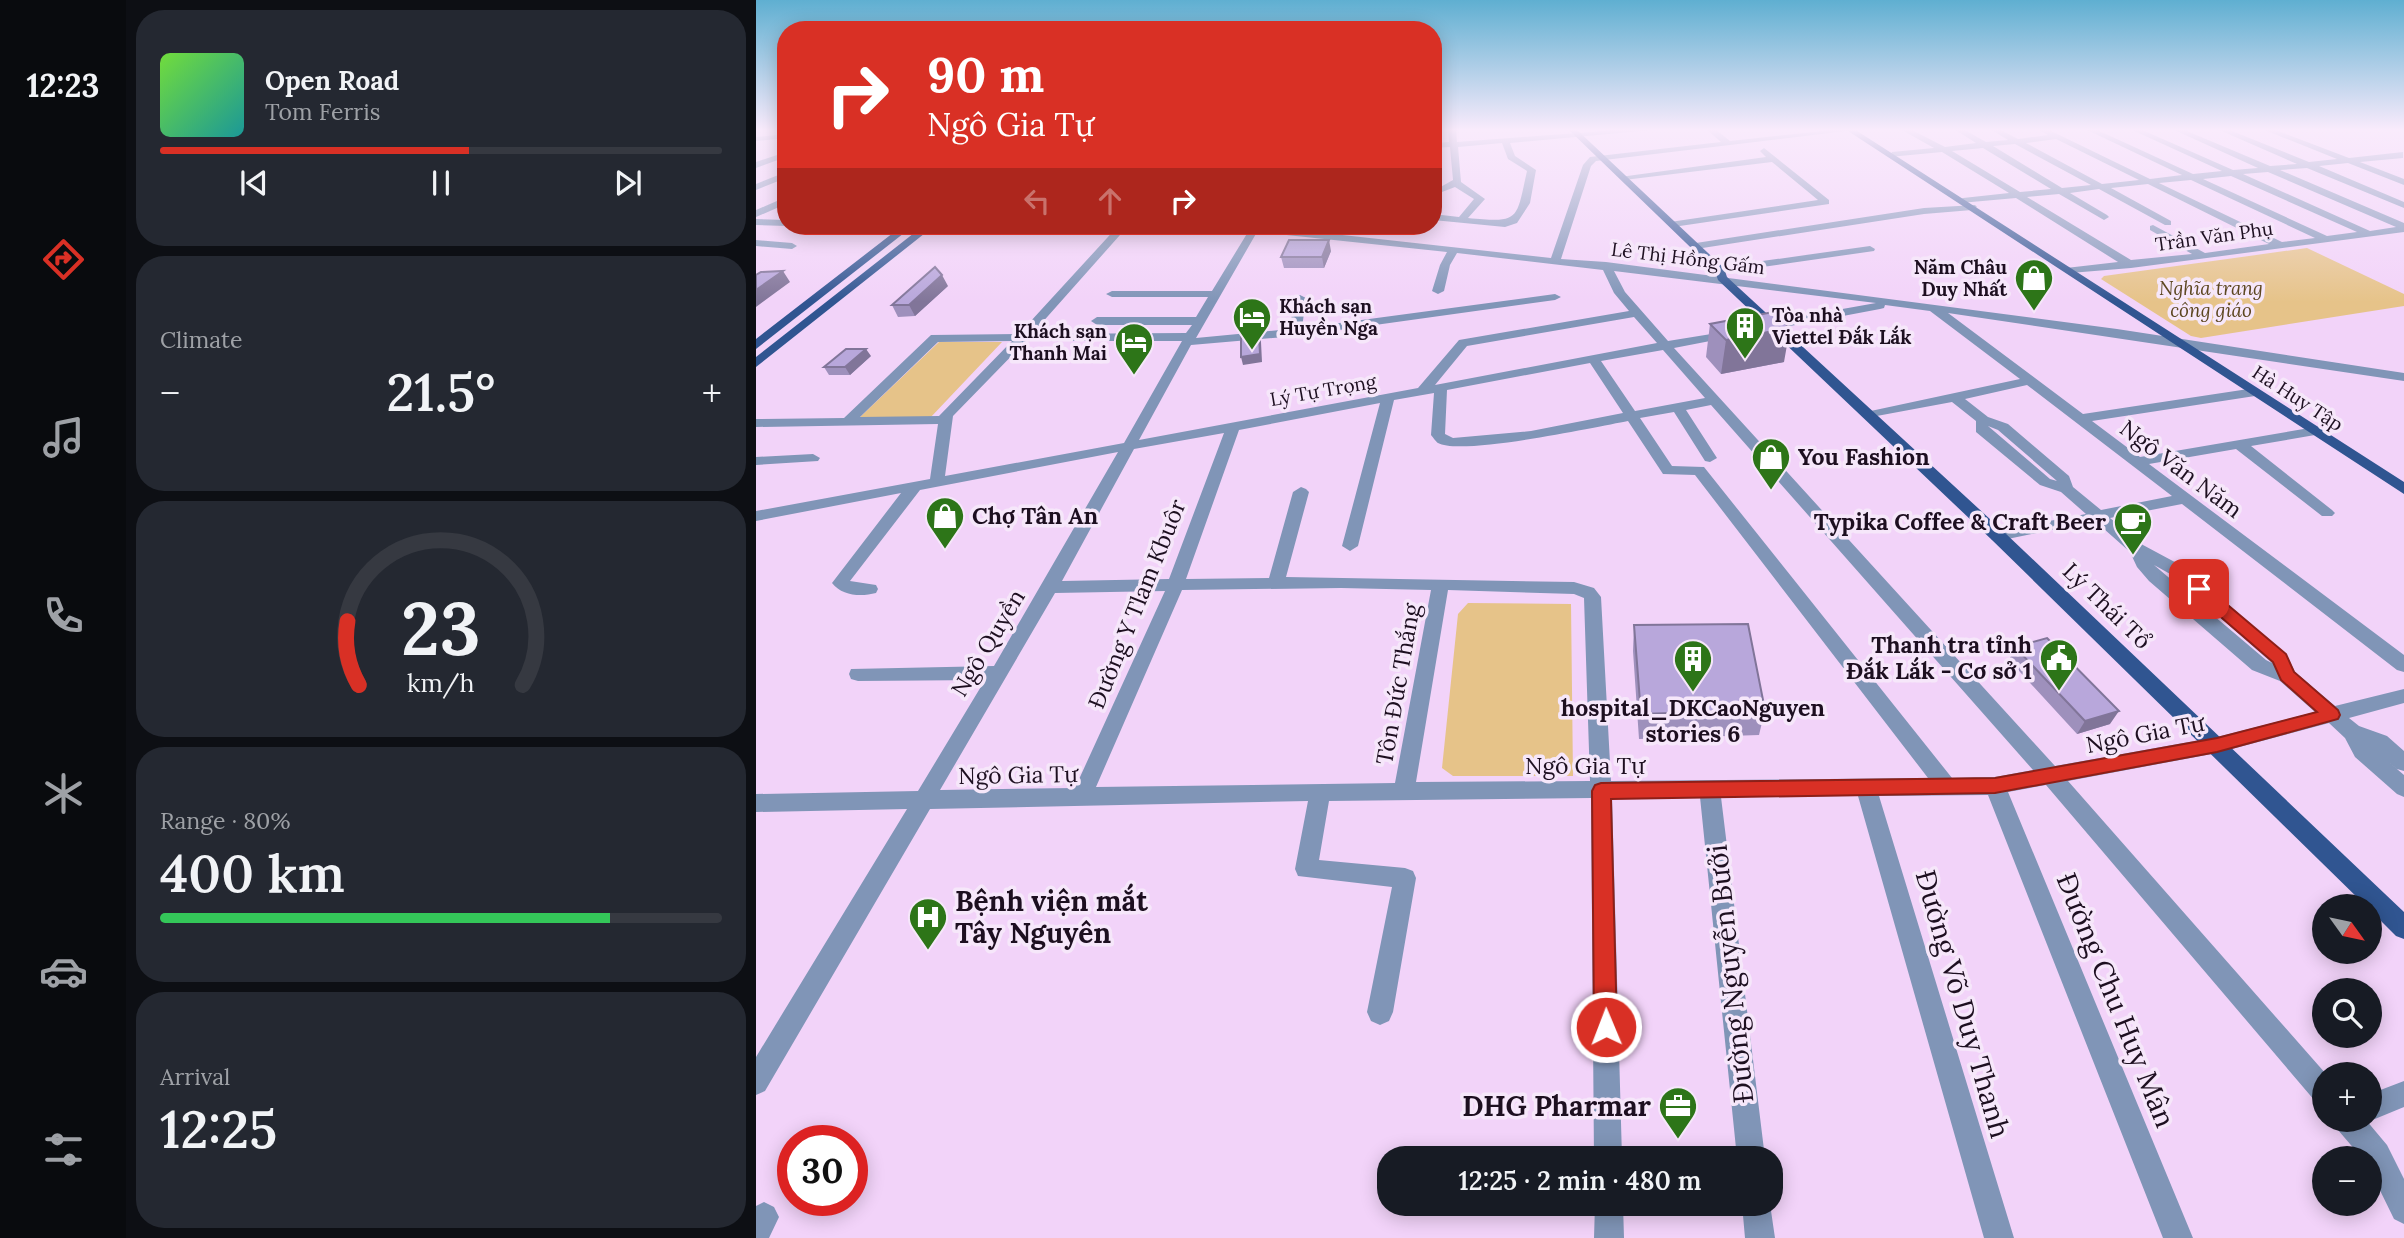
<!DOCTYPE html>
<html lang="en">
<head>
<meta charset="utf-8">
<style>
  :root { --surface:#171b24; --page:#242831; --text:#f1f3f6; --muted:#9ea1a6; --line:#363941; --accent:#d93025 }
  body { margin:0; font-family:Lora,serif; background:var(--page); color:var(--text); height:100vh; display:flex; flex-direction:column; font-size:26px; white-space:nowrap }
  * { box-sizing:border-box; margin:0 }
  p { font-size:23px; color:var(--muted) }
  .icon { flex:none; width:38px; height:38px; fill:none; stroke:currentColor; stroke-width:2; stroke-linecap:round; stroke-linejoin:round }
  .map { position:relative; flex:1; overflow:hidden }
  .details { display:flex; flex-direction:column; gap:10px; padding:10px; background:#0d0f14; width:630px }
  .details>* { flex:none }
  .top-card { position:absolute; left:21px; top:21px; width:665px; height:214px; border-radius:28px; box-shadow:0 4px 18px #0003; background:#d93025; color:#fff; overflow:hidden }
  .needle { width:46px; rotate:123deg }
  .fabs { position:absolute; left:1556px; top:894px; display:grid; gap:14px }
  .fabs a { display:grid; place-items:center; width:70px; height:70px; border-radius:50%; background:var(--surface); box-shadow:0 4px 18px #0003; font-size:35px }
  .speed { position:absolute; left:21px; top:1125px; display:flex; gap:14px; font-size:35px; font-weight:700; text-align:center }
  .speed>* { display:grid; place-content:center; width:91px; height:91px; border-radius:50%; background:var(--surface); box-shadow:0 4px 18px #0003; line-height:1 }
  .speed .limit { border:10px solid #d22; background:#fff; color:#111 }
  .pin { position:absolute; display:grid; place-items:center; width:60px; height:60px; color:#fff; margin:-30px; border-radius:14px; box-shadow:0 4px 10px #0006 }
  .me { position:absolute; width:77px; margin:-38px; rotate:359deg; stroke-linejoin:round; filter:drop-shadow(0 0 5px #0008) }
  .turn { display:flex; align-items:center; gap:24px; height:147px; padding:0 35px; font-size:32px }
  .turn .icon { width:91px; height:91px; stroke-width:2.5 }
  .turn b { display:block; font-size:49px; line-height:60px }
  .lanes { display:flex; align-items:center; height:66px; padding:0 35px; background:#0003; justify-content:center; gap:35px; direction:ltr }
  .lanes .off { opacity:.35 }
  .big { font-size:52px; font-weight:600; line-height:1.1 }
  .details .tile { flex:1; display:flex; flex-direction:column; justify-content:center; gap:10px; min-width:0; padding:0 24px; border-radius:28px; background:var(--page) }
  .details .dial { align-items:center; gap:0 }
  .dial svg { height:182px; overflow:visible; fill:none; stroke:var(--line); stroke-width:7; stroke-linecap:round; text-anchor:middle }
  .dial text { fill:var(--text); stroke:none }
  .song { display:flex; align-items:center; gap:21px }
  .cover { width:84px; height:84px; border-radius:10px; background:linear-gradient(135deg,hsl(100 70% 55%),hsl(180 70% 35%)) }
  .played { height:7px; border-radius:4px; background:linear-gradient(90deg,var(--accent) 55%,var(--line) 55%) }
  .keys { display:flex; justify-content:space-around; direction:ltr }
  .heat { display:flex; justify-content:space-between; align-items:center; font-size:38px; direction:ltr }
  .charge { height:10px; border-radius:5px; background:linear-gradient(90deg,#34c759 80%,var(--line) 0) }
  .trip { position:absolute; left:621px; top:1146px; width:406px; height:70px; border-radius:28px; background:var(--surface); box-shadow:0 4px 18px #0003; font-weight:600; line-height:70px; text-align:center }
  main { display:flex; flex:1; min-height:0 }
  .tabs { display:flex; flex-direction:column; width:126px; justify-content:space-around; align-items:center; background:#090b0e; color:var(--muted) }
  .tabs .icon { width:49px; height:49px }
  .tabs .active { color:var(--accent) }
  .tabs b { font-size:32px; color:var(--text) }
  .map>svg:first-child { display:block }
  .green { fill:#e6c389 }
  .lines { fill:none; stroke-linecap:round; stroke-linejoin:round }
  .minor { fill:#8095b7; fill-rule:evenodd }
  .major { fill:#305591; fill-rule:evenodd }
  .wall { fill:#9e90bc }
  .shaded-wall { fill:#817599 }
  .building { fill:#b8a7db; stroke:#817599; stroke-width:2 }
  .route { fill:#d93025; stroke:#8d1f18; stroke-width:2 }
  .labels { text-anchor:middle; stroke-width:7; stroke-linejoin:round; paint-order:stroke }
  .far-street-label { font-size:19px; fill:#1d0f20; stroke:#f6e7fa }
  .far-poi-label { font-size:19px; font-weight:bold; fill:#1d0f20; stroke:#f6e7fa; text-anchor:end }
  .far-park-label { font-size:19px; font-style:italic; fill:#5c4620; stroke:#f6e7fa }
  .poi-label { font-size:23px; font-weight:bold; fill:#1d0f20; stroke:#f6e7fa; text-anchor:start }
  .street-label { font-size:23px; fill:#1d0f20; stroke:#f6e7fa }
  .near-poi-label { font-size:28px; font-weight:bold; fill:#1d0f20; stroke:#f6e7fa; text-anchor:start }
  .near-street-label { font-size:28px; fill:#1d0f20; stroke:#f6e7fa }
</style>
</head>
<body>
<main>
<nav class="tabs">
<b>12:23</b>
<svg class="icon active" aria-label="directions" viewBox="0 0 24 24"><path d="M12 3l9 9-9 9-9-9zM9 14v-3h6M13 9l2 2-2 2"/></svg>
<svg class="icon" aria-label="music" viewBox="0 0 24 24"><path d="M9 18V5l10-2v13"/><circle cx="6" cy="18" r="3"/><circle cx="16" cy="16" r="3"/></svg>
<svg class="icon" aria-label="phone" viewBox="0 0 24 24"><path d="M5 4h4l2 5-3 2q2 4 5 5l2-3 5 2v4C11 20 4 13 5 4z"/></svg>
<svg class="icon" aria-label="climate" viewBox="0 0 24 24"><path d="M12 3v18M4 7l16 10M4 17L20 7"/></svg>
<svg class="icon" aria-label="car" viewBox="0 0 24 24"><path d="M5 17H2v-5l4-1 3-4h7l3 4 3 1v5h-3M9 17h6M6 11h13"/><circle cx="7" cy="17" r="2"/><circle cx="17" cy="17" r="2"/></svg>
<svg class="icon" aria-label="filters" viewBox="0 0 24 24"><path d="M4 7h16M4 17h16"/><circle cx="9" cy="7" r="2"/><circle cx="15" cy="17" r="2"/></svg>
</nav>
<section class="details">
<div class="tile">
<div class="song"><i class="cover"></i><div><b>Open Road</b><p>Tom Ferris</p></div></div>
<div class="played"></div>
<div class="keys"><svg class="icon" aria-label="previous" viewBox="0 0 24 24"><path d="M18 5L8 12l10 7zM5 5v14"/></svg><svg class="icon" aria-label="pause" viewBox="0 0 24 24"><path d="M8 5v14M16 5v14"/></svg><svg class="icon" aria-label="next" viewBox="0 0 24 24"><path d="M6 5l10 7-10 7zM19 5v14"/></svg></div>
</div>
<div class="tile"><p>Climate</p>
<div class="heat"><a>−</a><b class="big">21.5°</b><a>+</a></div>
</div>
<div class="tile dial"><svg viewBox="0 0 100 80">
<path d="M14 69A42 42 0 1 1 86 69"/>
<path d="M14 69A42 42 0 0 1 9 41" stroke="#d93025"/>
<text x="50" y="56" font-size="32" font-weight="700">23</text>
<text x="50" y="72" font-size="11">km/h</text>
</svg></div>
<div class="tile"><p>Range · 80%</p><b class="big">400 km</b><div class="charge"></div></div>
<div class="tile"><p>Arrival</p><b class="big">12:25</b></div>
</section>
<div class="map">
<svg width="1648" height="1238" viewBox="0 0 1648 1238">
  <rect width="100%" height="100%" fill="#f2d3f9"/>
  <path class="green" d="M1551,248L1648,294V306L1445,338L1435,336L1345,279L1348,276Z
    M183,342H246L174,418H103Z
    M712,603L815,604L817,776H697L686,768L702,614Z"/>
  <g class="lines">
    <path class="minor" d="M692,129H700L701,142L874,129H907L754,143L759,156L780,170L774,203L761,223L749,227L677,220V214L703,217L718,199L699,187L686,192L681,189L697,180L694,147L677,148V143L693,142ZM746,143L752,159L771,171C760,221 764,223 712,218L729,199L705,182L702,147Z
      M950,129H959L974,141L1085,129L1099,130L840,161L835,166L805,259L850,262L1361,329L1648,373V381L1192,313L1327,414L1499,388L1506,392L1499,396L1336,421L1384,457L1559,427L1566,431L1559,435L1495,446L1576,510L1579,513L1576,516H1566L1480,449L1393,464L1648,655V672L1641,670L1426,504L1354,518L1387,545L1428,567L1530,654L1539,672L1579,706L1648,689V703L1593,718L1603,726L1631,736L1648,751V771L1641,769L1615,747L1648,775V797L1641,794L1599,757L1589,738L1573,723L1461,753L1312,781L1570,1074H1568V1105L1559,1101L1290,785L1252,792L1437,1238H1407L1232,795L1123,796L1258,1238H1228L1102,796L965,797L1009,1158H981L944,797L856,798L866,1158H838L835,798L573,801L563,860L649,868L657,871L660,878L637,1012L633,1021L624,1025L615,1021L611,1012L636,887L542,876L539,869L552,801L174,809L9,1091L0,1095V1057L151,809L0,812V794L162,791L229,680L102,681L95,679L93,674L95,669L238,666L362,452L164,490L94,581L120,585L122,589L120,593C105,597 86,596 76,583L145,493L0,521V511L174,479L182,424L0,427V419L88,418L175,335L263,334L362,226H372L276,334L430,333L436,325H341L335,321L341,317H440L452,297H356L350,294L356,291H456L492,232L443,229L438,226H505L795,258L827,165L834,157L965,142ZM501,232L691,252L684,265L676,291L682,294L688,291L694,265L701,253L847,270L858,293L873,311L703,340L662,388L383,440L435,345L540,336L799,300L805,297L799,294L546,328L550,298L544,295L538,298L534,329L440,338ZM858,271L1120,303L1003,324V330L1007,331L1124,309L1128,308L1129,305L1174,311L1264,379L1110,412V418L1196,402L1220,421V432L1284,485L1305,492L1330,514L1236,532L1234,536L1236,540L1242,541L1339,521L1374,552L1381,567L1393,581L1496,670L1524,681L1559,712L1461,737L1299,766L918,348L980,336V330L912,341L869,292ZM878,317L901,343L679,385L711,346ZM256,341L183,416L104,417L182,342ZM270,341H426L368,443L189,476L197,416ZM907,350L949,398L879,411L845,361ZM834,363L867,413L775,431L697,438L689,434L691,390ZM1271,385L1416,496L1345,510L1317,487L1313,476L1252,424L1232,417L1209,399ZM678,393L675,435C677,437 680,442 682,443C705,456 840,427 872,421L907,474L939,475L1172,778L855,781L845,597L838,588L818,582L530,577L553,492L550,489L545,487L537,492L513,578L430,579L483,430L624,403L586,546L594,551L602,546L638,400ZM955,405L1277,770L1239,777L1196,778L948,467L916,466L884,418L918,412L949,461L954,462L961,458L930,410ZM1232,426L1242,430L1301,481L1294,479ZM468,433L413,579L306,581L378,449ZM1398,565L1416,575L1516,663L1510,660ZM585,588L675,590L639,783L340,787L426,590ZM692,590L818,594L828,598L834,781L660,782ZM409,591L319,788L184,790L299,593Z
      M1144,129H1154L1189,147L1220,143L1198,129H1207L1230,142L1252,140L1234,129H1243L1262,139L1292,135L1281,129H1291L1394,179L1426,175L1329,129H1339L1437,174L1466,171L1374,129H1384L1477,170L1502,168L1416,129H1426L1514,166L1541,164L1461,129H1471L1553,162L1581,159L1506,129H1517L1593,158L1647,152V158L1604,162L1648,179V185L1592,163L1563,166L1648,202V208L1551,168L1524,170L1648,223V232L1375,268L1314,273L1310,272V268L1362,262L1260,198L1204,203L1202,201L1207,198L1253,193L1186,152L1133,157L1136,152L1178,148ZM1300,139L1383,180L1346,184L1270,143ZM1259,144L1335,185L1306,188L1237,146ZM1227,148L1295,189L1264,192L1196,151ZM1512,172L1640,227L1614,231L1487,174ZM1475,176L1601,232L1571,236L1447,179ZM1435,180L1559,238L1526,242L1403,183ZM1392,184L1513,244L1449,253L1397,225L1394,226V230L1436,254L1375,260L1271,197L1303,194L1348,220L1353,217L1351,215L1314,193L1343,189L1409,225H1415V221L1355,188Z
      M30,134V138L0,141V137Z
      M1008,148L1073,200V204L917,227L912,224L914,222L1062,200L1016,162L868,180L864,177L1010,157L1004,151Z
      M30,152V157L0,168V162Z
      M30,172V178L0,190V184Z
      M30,197V204L0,217V210Z
      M1219,205L1221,207L1216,210L1168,214L940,249L935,246L940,243L1168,208Z
      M0,219L30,220L31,226L0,225Z
      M0,240L36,243L41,246L36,249L0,246Z
      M1114,246L1119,249L1118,251L964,273L959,270L964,267Z
      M57,454L64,458L62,461L0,465V457Z
      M1648,1081V1107L1614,1121L1613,1120L1614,1094Z
      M1578,1120H1610L1631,1145L1648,1179V1224L1638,1219L1614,1170V1158H1606L1582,1130Z
      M8,1202L18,1207L23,1217L13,1238H0V1206Z
      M839,1204H867L868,1238H838Z
      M986,1204H1014L1019,1238H989Z"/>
    <path class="major" d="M812,129H820L968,268L971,277L1248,532L1648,912V939L1640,936L1614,910V906H1610L1236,540L962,280L959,271Z
      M1089,129H1098L1648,482V494Z
      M146,226H157L0,349V339Z
      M167,226H178L0,367V357Z"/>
  </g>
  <path class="wall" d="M575,251L568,268H528L525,257Z
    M192,286L159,316L142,317L136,305Z
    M954,324L1028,362L965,374L950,357Z
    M115,356L94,375H73L68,367Z
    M878,625L1009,710L1003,735L883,739L877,651Z
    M1259,647L1354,724L1321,734L1253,660Z"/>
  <path class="shaded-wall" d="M573,240L575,251L568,268L566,257Z
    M27,271L34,282L0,307V290Z
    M186,275L192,286L159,316L153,305Z
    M1034,328L1028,362L965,374L970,340Z
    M503,334L505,342L506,362L487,365L485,357Z
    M110,349L115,356L94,375L89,367Z
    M1363,711L1354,724L1321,734L1329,721Z"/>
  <path class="building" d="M533,240H573L566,257H525Z
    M179,267L186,275L153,305H136Z
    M27,271L0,290V275L5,272Z
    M1017,312L1034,328L970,340L954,324Z
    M503,334L504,354L485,357V335Z
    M90,349H110L89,367H68Z
    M992,624L1009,710L885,714L878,625Z
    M1291,638L1363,711L1329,721L1259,647Z"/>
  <linearGradient id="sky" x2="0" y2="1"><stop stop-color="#5fafd1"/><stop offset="0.43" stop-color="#f9ebfc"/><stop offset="1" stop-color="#f9ebfc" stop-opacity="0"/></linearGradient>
  <rect width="1648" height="302" fill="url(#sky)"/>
  <path class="route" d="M1443,584L1448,585L1530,654L1538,672L1582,710L1584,715L1582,719L1461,752L1239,793L855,799L861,1027L858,1035L850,1039L841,1035L838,1027L836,791L839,785L845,783L1239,778L1461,738L1561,712L1525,680L1517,662L1437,593L1435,589Z"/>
  <defs>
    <g id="shop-pin" transform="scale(2.0125)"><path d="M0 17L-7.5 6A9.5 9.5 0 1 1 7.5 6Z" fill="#2d7518" stroke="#f6e7fa"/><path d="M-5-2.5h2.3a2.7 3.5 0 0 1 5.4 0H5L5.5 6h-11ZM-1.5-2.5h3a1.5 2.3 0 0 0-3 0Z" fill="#fff"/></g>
    <g id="hotel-pin" transform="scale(2.0125)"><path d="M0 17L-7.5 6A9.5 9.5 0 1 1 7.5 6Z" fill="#2d7518" stroke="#f6e7fa"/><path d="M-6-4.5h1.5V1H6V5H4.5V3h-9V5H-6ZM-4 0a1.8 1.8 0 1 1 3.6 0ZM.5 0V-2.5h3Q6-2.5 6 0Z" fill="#fff"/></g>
    <g id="building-pin" transform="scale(2.0125)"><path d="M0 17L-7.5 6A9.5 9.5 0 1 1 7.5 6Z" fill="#2d7518" stroke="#f6e7fa"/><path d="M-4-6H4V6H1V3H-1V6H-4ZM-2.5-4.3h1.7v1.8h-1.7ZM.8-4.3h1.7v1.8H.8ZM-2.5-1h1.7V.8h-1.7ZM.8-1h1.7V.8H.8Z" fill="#fff"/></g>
    <g id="cafe-pin" transform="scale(2.0125)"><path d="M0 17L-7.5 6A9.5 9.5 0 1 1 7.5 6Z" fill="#2d7518" stroke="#f6e7fa"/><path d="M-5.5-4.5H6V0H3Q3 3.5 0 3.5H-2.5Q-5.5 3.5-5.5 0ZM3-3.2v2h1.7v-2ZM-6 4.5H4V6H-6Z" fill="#fff"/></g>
    <g id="civic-pin" transform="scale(2.0125)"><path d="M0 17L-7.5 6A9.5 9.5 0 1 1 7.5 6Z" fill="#2d7518" stroke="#f6e7fa"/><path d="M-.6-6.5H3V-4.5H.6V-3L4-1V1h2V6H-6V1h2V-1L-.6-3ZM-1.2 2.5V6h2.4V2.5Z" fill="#fff"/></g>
    <g id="hospital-pin" transform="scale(2.0125)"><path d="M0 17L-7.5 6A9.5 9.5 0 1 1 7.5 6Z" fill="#2d7518" stroke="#f6e7fa"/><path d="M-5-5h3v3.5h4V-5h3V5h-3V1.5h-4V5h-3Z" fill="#fff"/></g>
    <g id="office-pin" transform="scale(2.0125)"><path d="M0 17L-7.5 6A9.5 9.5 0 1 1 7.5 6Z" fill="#2d7518" stroke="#f6e7fa"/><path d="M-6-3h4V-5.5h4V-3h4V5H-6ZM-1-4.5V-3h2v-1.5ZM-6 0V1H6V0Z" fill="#fff"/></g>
  </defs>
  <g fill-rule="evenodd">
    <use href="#shop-pin" x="1278" y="278"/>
    <use href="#hotel-pin" x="496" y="317"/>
    <use href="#building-pin" x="989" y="326"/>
    <use href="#hotel-pin" x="378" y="342"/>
    <use href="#shop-pin" x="1015" y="457"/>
    <use href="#shop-pin" x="189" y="516"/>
    <use href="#cafe-pin" x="1377" y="522"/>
    <use href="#civic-pin" x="1303" y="658"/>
    <use href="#building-pin" x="937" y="659"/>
    <use href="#hospital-pin" x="172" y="917"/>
    <use href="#office-pin" x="922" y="1106"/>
  </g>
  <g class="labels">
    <g class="far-street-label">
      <text transform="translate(1458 236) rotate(-8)" y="7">Trần Văn Phụ</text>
      <text transform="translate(932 258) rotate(7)" y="7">Lê Thị Hồng Gấm</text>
      <text transform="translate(567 390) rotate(-10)" y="7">Lý Tự Trọng</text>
      <text transform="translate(1542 398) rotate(33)" y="7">Hà Huy Tập</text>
    </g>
    <g class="far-poi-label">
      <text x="1251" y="274">Năm Châu<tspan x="1251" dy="22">Duy Nhất</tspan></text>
      <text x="523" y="313" text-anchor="start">Khách sạn<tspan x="523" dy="22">Huyền Nga</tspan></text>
      <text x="1016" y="322" text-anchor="start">Tòa nhà<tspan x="1016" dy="22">Viettel Đắk Lắk</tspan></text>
      <text x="351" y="338">Khách sạn<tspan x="351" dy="22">Thanh Mai</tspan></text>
    </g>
    <g class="far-park-label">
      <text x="1455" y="295">Nghĩa trang<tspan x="1455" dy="22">công giáo</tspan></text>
    </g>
    <g class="poi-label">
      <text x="1042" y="465">You Fashion</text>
      <text x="216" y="524">Chợ Tân An</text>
      <text x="1350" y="530" text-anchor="end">Typika Coffee &amp; Craft Beer</text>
      <text x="1276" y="653" text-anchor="end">Thanh tra tỉnh<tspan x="1276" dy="26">Đắk Lắk - Cơ sở 1</tspan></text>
      <text x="937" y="716" text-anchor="middle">hospital_DKCaoNguyen<tspan x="937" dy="26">stories 6</tspan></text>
    </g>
    <g class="street-label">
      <text transform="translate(1425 469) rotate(37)" y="8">Ngô Văn Năm</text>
      <text transform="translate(381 604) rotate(-68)" y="8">Đường Y Tlam Kbuôr</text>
      <text transform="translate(1351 606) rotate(44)" y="8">Lý Thái Tổ</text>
      <text transform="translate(232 643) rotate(-59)" y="8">Ngô Quyền</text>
      <text transform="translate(642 684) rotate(-80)" y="8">Tôn Đức Thắng</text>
      <text transform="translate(1389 734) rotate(-11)" y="8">Ngô Gia Tự</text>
      <text x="829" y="774">Ngô Gia Tự</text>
      <text transform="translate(262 775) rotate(-1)" y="8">Ngô Gia Tự</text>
    </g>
    <g class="near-poi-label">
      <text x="199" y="911">Bệnh viện mắt<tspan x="199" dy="32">Tây Nguyên</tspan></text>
      <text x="895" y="1116" text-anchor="end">DHG Pharmar</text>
    </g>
    <g class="near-street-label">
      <text transform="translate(974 974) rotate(-96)" y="10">Đường Nguyễn Bưởi</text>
      <text transform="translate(1360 1000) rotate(68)" y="10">Đường Chu Huy Mân</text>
      <text transform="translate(1207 1004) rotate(74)" y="10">Đường Võ Duy Thanh</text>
    </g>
  </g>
</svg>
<div class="fabs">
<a><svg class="needle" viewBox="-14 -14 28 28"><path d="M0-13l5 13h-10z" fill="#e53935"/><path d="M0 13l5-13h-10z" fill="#9ea1a6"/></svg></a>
<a><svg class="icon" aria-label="search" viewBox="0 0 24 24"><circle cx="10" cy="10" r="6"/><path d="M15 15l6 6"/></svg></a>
<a>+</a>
<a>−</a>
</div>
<div class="speed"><div class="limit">30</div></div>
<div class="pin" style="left:1443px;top:589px;background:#d93025"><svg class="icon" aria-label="arrive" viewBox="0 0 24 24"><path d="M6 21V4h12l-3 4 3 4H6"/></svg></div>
<svg class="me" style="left:850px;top:1027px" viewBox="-20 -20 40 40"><circle r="17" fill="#d93025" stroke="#fff" stroke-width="3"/><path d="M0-11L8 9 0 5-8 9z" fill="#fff"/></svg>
<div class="trip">12:25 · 2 min · 480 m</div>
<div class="top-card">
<div class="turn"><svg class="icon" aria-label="right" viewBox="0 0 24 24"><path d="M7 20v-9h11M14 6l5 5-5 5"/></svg><div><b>90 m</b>Ngô Gia Tự</div></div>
<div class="lanes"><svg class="icon off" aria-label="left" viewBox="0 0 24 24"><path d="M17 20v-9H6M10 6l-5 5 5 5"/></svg><svg class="icon off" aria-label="ahead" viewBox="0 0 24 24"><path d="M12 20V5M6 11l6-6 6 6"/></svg><svg class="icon" aria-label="right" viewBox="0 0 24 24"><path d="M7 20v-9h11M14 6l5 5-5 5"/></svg></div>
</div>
</div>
</main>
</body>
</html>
